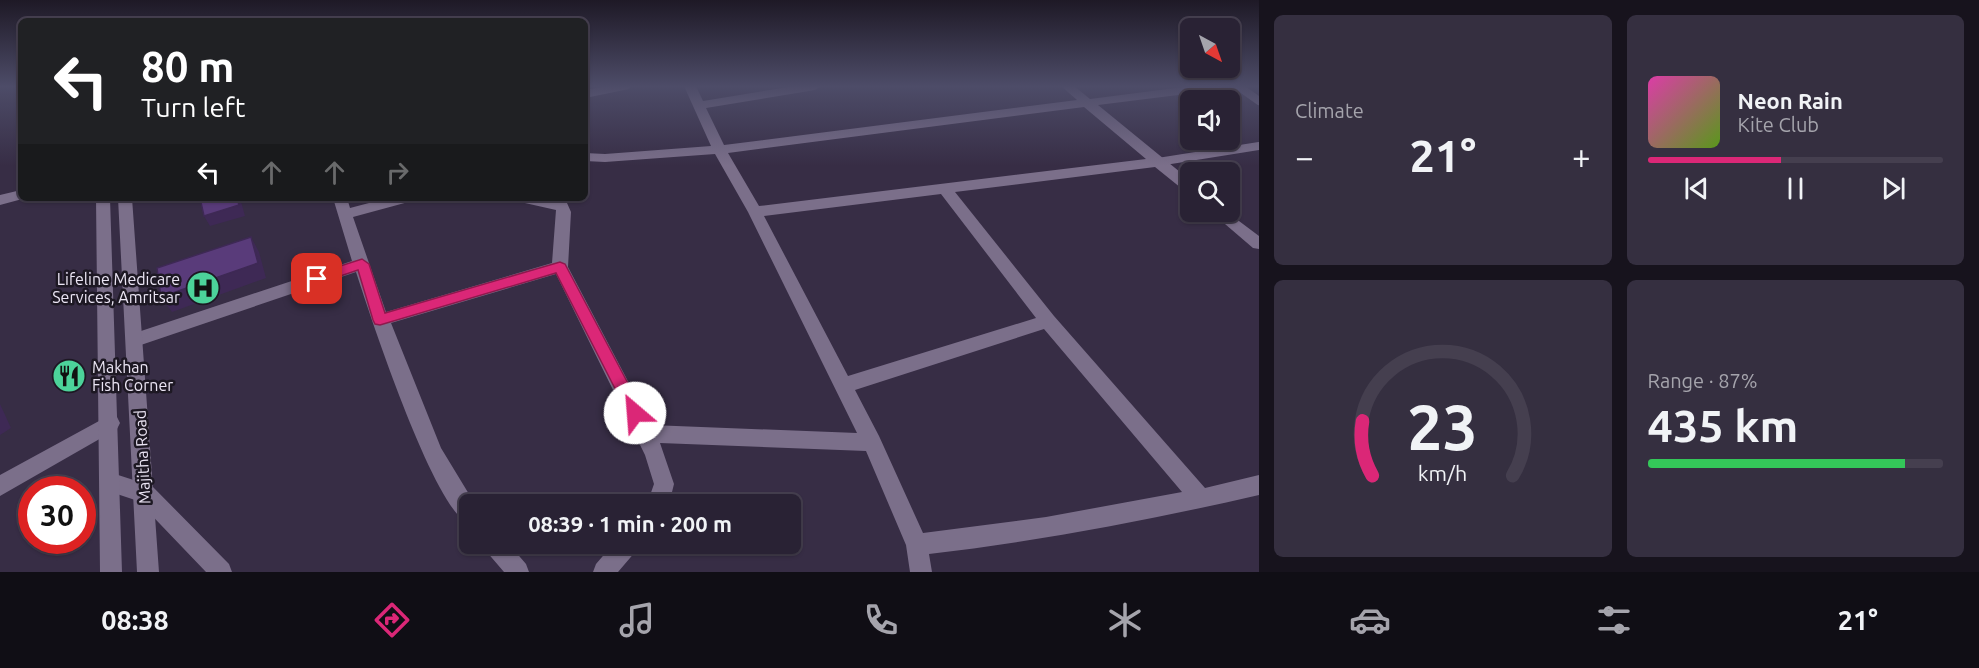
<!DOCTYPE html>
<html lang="en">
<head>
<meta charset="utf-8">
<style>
  :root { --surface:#292234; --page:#352f40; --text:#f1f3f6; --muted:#a5a4ac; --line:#453f4f; --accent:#db2777 }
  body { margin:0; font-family:Ubuntu,sans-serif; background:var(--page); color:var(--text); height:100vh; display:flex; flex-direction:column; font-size:22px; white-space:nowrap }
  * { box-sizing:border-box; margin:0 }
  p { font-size:20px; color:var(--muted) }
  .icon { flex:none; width:33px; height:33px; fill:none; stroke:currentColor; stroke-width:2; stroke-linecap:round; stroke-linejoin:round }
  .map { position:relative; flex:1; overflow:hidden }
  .drawer { display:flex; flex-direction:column; gap:15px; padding:15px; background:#17131d; width:720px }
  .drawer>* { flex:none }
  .banner { position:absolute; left:18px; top:18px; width:570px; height:183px; border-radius:9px; box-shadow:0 2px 4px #0004,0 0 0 2px var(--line); background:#202124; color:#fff; overflow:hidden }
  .needle { width:39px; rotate:140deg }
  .controls { position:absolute; left:1180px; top:18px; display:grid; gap:12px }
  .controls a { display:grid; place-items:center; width:60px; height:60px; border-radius:9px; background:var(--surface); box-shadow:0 2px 4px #0004,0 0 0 2px var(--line); font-size:30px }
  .speed { position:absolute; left:18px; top:476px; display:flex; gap:12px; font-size:30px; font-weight:700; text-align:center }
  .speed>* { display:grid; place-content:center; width:78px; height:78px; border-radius:50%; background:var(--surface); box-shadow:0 2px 4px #0004,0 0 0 2px var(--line); line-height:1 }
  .speed .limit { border:9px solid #d22; background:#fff; color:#111 }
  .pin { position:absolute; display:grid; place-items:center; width:51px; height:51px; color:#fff; margin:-26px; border-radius:12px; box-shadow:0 3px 9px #0006 }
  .me { position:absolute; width:66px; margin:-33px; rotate:333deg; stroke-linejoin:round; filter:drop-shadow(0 0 4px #0008) }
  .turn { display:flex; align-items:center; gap:21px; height:126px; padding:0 24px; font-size:27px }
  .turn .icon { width:78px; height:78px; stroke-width:2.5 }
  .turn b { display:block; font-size:42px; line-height:51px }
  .lanes { display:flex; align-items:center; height:57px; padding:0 24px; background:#0003; justify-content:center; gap:30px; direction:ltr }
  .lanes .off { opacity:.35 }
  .big { font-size:45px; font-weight:700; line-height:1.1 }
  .drawer .widget { flex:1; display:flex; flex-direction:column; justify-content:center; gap:9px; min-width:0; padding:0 21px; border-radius:9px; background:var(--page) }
  .drawer .dial { align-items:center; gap:0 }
  .dial svg { height:156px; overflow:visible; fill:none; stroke:var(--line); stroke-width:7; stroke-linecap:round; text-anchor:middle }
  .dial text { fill:var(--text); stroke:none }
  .song { display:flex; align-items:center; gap:18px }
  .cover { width:72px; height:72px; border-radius:9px; background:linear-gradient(135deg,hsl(320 70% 55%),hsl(90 70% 35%)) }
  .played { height:6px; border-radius:3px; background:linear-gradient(90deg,var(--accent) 45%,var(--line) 45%) }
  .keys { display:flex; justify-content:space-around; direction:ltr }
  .heat { display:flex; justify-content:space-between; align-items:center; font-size:33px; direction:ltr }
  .charge { height:9px; border-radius:4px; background:linear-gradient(90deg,#34c759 87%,var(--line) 0) }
  .drawer .tiles { flex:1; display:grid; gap:15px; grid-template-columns:repeat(2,1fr) }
  .trip { position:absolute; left:459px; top:494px; width:342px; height:60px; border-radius:9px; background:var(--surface); box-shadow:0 2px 4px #0004,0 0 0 2px var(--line); font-weight:700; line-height:60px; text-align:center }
  .tab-bar { display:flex; height:96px; justify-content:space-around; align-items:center; background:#100e15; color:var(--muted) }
  .tab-bar .icon { width:42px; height:42px }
  .tab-bar .active { color:var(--accent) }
  .tab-bar b { font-size:27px; color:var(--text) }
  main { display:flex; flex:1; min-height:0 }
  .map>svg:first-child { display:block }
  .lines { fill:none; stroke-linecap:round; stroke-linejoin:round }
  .service { stroke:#7b6f8a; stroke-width:8 }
  .minor { fill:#7b6f8a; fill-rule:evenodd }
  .tertiary { fill:#7b6f8a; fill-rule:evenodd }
  .secondary { fill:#7b6f8a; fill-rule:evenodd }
  .shaded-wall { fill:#3e2955 }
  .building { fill:#593b7a; stroke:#3e2955; stroke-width:1.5 }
  .route { fill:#db2777; stroke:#8e194d; stroke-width:1.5 }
  .labels { text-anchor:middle; stroke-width:5; stroke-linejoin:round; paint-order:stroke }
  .poi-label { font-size:16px; fill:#ebe5f4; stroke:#1d1823; text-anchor:end }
  .street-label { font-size:16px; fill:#ebe5f4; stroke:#1d1823 }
</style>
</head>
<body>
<main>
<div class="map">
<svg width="1259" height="572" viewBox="0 0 1259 572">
  <rect width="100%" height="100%" fill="#372d45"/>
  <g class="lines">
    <path class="service" d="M1238,86L1259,101
      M1158,162L1259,146"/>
    <path class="minor" d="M607,86H631L629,89L585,98V90Z
      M684,86H696L703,101L794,86H821L815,90L706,108L724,145L1077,100L1061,86H1074L1090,99L1191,86H1224L1218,90L1098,105L1191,181V194L1186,192L1155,167L955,192L1054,316L1205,488L1259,475V495C1150,520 1041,541 929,554L932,572H910L906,545L866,451L660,443L674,484L669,504H647L654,484L645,455L556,274L391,323L441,448L475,504H470V525C434,511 370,315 356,272L135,347L129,345L126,340L129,335L352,261L333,198H347L350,208L388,198H414L412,201L353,217L386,312L552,263L556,210L516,201L514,198H553L567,203L571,212L568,267L651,425L857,433L748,212L715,154L605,162L585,161V153L605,154L711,146ZM1084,107L1146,159L759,206L728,153ZM941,194L1036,318L848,376L764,216ZM1044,329L1182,492L1046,517L923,533L879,436L855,390Z
      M21,190V198H26L0,205V195Z
      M1211,212H1227L1259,236V249L1253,248Z
      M110,415L117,417L120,423L117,429L0,496V475Z
      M483,543H508L526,564L529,572H504L486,551Z
      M614,543H639L636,551L618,572H593L596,564Z"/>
    <path class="tertiary" d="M112,473L152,486L229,564L232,572H206L138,501L105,490L102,483L105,476Z"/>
    <path class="secondary" d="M96,198H110L122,572H100Z
      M118,198H132L159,572H137Z"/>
  </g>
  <path class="shaded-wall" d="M237,198H240L245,216L210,226L204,216Z
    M251,237L259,252L266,278L172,312L161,297Z
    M0,404L11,428L0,435Z"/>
  <path class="building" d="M200,198H237L239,205L204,216Z
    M251,237L258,263L161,297L157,268Z"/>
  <linearGradient id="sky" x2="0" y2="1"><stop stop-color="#1e1926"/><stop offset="0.52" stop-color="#4d4c68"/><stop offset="1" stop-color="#4d4c68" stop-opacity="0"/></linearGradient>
  <rect width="1259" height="166" fill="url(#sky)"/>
  <path class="route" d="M362,259L369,264L385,313L560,262L565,264L641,408L643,413L641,418L635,420L630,418L556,273L380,325L375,324L373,320L358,270L317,284L310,279L312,275Z"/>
  <defs>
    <g id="hospital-disc" transform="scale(1.725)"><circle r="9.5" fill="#4cd39a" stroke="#1d1823"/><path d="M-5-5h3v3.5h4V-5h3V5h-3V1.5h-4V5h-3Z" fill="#111"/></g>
    <g id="restaurant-disc" transform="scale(1.725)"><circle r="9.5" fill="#4cd39a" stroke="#1d1823"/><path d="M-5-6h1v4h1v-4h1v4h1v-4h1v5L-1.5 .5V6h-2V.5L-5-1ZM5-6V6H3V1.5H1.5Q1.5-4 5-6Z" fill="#111"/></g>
  </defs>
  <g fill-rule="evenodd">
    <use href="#hospital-disc" x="203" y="288"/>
    <use href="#restaurant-disc" x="69" y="376"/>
  </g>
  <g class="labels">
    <g class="poi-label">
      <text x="180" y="285">Lifeline Medicare<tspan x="180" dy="18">Services, Amritsar</tspan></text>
      <text x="92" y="373" text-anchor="start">Makhan<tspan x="92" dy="18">Fish Corner</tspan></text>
    </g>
    <g class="street-label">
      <text transform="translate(142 457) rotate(-93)" y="6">Majitha Road</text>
    </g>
  </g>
</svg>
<div class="controls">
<a><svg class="needle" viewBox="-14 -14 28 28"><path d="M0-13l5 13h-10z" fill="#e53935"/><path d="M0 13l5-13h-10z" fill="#a5a4ac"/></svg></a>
<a><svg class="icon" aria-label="sound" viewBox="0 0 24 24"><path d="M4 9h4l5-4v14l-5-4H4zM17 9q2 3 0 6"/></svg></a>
<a><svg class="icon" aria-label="search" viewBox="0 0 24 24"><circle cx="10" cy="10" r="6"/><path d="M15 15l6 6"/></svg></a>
</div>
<div class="speed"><div class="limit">30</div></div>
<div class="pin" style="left:317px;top:279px;background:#d93025"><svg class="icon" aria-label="arrive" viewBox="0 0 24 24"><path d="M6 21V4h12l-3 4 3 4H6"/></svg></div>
<svg class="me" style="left:635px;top:413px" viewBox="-20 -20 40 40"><circle r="19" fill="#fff"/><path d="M0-13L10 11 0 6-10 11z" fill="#db2777"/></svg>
<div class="trip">08:39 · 1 min · 200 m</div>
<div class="banner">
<div class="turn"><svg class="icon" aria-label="left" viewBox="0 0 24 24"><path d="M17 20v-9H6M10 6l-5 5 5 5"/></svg><div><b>80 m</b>Turn left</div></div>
<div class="lanes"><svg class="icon" aria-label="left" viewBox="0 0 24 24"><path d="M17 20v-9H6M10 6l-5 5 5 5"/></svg><svg class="icon off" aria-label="ahead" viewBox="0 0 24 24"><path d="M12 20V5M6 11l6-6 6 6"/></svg><svg class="icon off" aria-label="ahead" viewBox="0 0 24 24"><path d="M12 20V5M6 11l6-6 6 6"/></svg><svg class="icon off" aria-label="right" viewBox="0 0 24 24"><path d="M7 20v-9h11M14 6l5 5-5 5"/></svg></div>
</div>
</div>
<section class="drawer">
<div class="tiles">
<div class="widget"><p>Climate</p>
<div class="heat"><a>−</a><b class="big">21°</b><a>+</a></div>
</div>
<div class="widget">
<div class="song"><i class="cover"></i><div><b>Neon Rain</b><p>Kite Club</p></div></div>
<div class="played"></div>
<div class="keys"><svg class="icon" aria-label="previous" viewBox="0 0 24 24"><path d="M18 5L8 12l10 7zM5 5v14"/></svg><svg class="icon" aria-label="pause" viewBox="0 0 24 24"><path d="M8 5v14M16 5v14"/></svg><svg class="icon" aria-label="next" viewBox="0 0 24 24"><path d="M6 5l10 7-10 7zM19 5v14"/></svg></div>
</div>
<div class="widget dial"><svg viewBox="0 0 100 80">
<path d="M14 69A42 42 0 1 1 86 69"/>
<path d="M14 69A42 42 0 0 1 9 41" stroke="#db2777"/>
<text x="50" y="56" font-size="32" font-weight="700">23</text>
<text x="50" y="72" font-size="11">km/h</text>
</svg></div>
<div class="widget"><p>Range · 87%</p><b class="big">435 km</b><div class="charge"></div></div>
</div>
</section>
</main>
<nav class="tab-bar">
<b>08:38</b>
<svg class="icon active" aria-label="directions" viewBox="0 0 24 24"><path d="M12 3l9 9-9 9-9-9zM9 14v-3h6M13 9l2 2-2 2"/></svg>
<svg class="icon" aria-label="music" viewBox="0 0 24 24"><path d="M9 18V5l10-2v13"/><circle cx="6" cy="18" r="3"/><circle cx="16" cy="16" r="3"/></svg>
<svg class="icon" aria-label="phone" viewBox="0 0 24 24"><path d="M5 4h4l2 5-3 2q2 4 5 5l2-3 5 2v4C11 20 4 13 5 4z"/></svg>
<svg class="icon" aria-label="climate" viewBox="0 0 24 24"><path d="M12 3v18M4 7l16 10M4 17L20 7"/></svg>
<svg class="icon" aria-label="car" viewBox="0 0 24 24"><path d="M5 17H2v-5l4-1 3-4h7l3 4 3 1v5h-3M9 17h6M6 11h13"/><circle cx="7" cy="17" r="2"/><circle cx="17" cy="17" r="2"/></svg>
<svg class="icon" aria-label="filters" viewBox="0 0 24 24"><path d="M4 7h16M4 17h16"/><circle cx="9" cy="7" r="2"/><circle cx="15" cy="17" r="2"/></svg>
<b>21°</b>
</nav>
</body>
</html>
